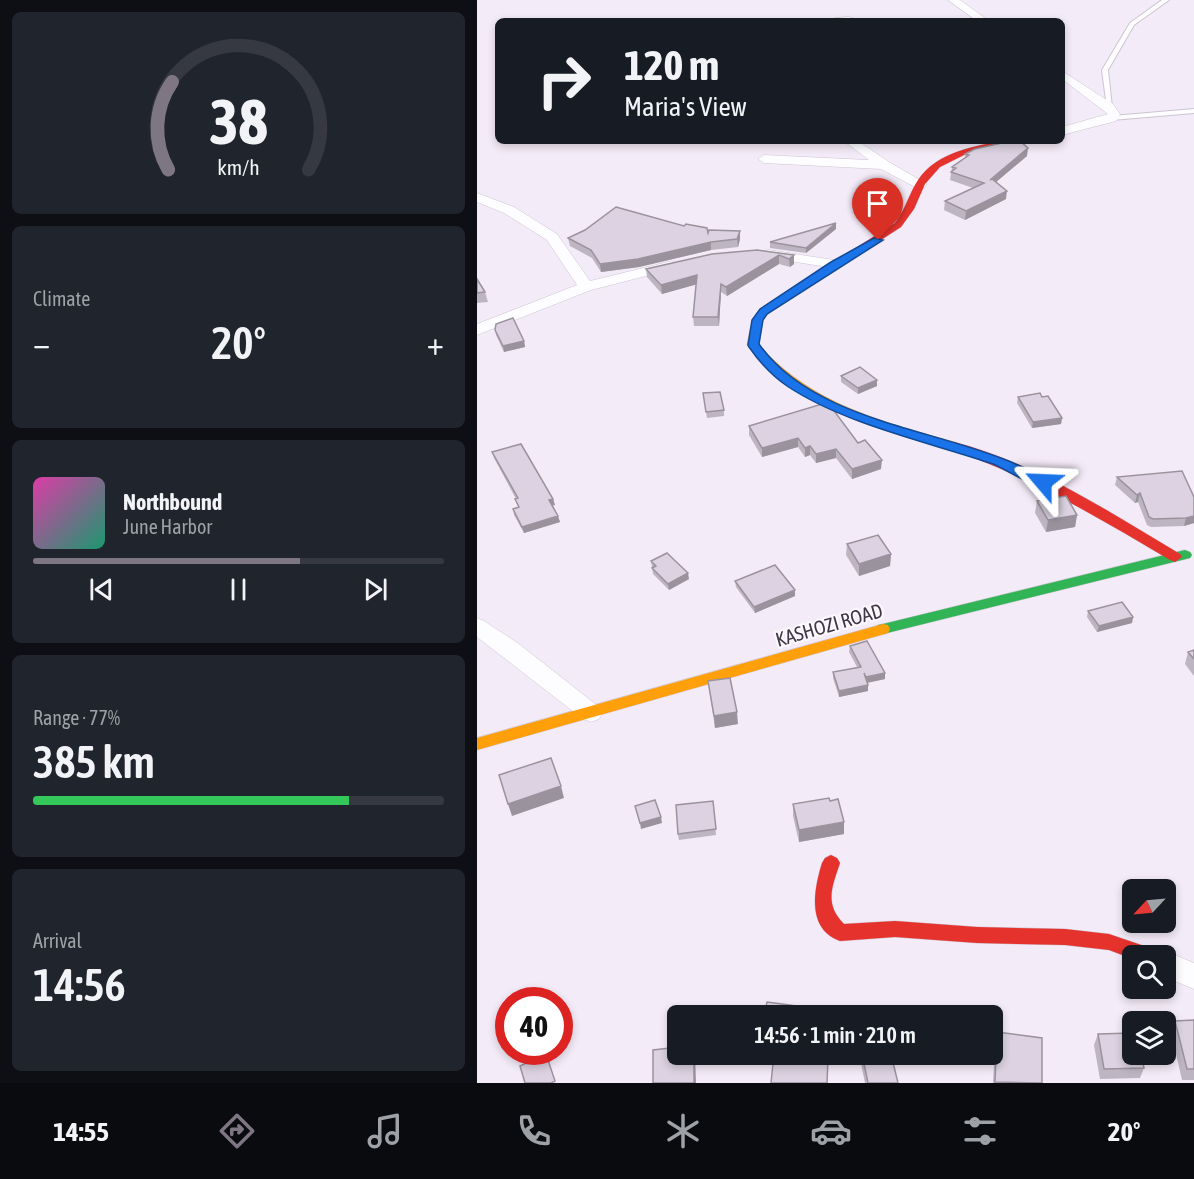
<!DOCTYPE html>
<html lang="en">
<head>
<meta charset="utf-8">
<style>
  :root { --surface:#171b24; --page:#20242c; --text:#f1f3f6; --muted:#9ea1a6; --line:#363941; --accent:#7e7682 }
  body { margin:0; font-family:"Asap Condensed",sans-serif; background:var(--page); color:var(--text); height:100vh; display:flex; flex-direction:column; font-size:22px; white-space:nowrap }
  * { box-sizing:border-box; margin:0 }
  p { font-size:20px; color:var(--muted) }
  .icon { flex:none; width:33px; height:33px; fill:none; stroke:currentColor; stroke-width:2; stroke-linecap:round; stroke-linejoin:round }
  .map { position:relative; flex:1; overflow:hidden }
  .sheet { display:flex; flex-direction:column; gap:12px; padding:12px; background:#0d0f14; width:477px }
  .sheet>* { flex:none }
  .banner { position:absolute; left:18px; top:18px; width:570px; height:126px; border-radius:9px; box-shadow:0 3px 9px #0003; background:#171b24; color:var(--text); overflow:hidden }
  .needle { width:39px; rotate:244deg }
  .tools { position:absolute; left:645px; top:879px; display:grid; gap:12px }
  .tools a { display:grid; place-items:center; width:54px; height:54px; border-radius:9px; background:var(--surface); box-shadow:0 3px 9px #0003; font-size:30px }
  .speed { position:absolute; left:18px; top:987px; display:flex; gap:12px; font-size:30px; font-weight:700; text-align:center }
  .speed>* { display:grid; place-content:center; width:78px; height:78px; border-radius:50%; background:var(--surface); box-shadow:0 3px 9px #0003; line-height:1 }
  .speed .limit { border:9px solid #d22; background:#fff; color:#111 }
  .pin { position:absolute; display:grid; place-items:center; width:51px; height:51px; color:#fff; margin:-62px -26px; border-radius:50% 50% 50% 0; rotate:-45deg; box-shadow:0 0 6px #0007 }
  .pin .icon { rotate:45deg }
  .me { position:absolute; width:66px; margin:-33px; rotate:296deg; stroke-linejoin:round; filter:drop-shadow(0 0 4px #0008) }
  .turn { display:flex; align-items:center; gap:21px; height:126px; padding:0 30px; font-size:27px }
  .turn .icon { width:78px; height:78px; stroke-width:2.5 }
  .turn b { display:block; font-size:42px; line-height:51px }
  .big { font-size:45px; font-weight:600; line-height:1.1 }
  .sheet .card { flex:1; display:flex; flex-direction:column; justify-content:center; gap:9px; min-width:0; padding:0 21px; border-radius:9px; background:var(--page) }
  .sheet .dial { align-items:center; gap:0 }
  .dial svg { height:156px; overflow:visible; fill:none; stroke:var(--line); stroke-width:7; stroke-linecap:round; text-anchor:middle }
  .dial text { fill:var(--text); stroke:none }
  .song { display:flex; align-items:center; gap:18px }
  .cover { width:72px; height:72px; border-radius:9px; background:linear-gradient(135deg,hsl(320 70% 55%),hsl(160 70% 35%)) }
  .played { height:6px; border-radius:3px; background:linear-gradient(90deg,var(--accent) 65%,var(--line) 65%) }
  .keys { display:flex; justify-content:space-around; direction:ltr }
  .heat { display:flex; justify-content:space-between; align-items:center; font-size:33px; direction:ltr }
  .charge { height:9px; border-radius:4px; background:linear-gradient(90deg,#34c759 77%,var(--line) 0) }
  .trip { position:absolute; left:190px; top:1005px; width:336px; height:60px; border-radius:9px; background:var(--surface); box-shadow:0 3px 9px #0003; font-weight:600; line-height:60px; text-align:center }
  .dock { display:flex; height:96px; justify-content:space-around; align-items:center; background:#090b0e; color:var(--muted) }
  .dock .icon { width:42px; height:42px }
  .dock .selected { color:var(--accent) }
  .dock b { font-size:27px; color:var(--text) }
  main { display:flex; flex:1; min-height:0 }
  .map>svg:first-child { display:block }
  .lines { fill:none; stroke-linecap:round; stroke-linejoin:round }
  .lane-casing { stroke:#cdc5d1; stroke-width:2 }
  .street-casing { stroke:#cdc5d1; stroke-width:1 }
  .fast-casing { stroke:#cdc5d1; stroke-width:1 }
  .slow-casing { stroke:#cdc5d1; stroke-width:1 }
  .jam-casing { stroke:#cdc5d1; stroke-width:1 }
  .lane { fill:#fdfcfe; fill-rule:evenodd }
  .street { fill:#fdfcfe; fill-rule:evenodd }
  .fast { fill:#30b455; fill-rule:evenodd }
  .slow { fill:#ff9f0a; fill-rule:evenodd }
  .jam { fill:#e5322d; fill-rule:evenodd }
  .wall { fill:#bdb5c2 }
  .shaded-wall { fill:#9a939e }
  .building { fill:#dcd2e1; stroke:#9a939e; stroke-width:1.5 }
  .route { fill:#1a73e8; stroke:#114b97; stroke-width:1.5 }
  .labels { text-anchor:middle; stroke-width:4.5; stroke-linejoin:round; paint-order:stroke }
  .street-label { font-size:20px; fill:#3f3743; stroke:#fbf8fe }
</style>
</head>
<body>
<main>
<section class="sheet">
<div class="card dial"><svg viewBox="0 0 100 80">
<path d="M14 69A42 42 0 1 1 86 69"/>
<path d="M14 69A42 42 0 0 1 16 24" stroke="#7e7682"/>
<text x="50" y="56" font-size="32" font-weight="700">38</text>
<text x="50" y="72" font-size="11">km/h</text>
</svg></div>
<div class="card"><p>Climate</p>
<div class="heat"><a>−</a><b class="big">20°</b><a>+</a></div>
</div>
<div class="card">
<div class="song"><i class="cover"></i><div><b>Northbound</b><p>June Harbor</p></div></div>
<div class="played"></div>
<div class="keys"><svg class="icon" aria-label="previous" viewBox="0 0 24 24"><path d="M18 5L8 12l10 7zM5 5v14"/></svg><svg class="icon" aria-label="pause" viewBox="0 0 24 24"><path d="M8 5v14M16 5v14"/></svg><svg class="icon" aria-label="next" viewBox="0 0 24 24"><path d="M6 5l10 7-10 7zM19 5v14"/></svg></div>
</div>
<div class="card"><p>Range · 77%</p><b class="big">385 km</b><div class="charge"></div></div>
<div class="card"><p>Arrival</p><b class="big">14:56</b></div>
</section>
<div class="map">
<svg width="717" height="1083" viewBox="0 0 717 1083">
  <rect width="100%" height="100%" fill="#f4ebf8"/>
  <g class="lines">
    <g class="lane-casing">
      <path id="lane" d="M685,0H692L657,25L631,70L635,107L630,108L625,70L653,23Z
        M717,109V113L635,120L632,118L635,116Z"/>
    </g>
    <g class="street-casing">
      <path id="street" d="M471,0H483L512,21H500Z
        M372,17L376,18L377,21H353L358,18Z
        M585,71L636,104L643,114L639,121L585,135V127L631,114L585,79Z
        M367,141H381L412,162L450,184L448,187H438L404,169L287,163L281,159L287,155L392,160Z
        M0,193L37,207L80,234L113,281L195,261L202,265L200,268L114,290L0,335V324L100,285L70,240L27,213L0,202Z
        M292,250L357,260L364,264L357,268L287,257L285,254L287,251Z
        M0,618L7,621L42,644L122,707L125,713L122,719L114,722L106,719L0,637Z
        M688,951L717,963V989L688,977V956H678Z"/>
    </g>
    <g class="fast-casing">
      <path id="fast" d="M708,550L713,552L715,555L713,558L406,634L401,633L399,629L401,625L406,624Z"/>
    </g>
    <g class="slow-casing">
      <path id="slow" d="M290,306L295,309L286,320L282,345C335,405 406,422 481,443L483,446L481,449H473C399,428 319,409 270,345C273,330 275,312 290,306Z
        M406,624L411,625L413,629L411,633L0,750V738Z"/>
    </g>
    <g class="jam-casing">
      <path id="jam" d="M523,141H539L487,155L463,167L448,184L437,209L424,227L294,311H286V307L418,223C427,211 431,198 438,185C455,154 490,148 523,141Z
        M477,442C558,463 631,511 703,554L705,557L698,562L693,560C622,518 552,476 473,449L471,446L473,443Z
        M354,855L360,858L363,863C355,887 347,904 367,924L418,921L500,927L588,929L632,934L679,950L681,956H656V959L632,950L588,945L500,943L418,937L363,941C329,929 337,889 345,863L348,858Z"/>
    </g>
    <use href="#lane" class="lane"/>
    <use href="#street" class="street"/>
    <use href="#fast" class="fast"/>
    <use href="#slow" class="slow"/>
    <use href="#jam" class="jam"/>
  </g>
  <path class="wall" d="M488,154L550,156L519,182L529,199L488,220L467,210L468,201L496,188L473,180L475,167L488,158Z
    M359,229L329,253L293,248V242Z
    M231,233L263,239L261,247L234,250L162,267L124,272L115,258L93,246L91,238Z
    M235,254L317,255V264L313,267L302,264L250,296L244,292L242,326H217L216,317L219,284L185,294L170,277L169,269Z
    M0,279L8,292L11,302L0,303Z
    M18,330L47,341L48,347L27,352L19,335Z
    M364,376L400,386L381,394L364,382Z
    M226,393L247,410V416L230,418Z
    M541,397H565L585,418L584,424L555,428L540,403Z
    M272,426L381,443L404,469L375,479L359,458L339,463L333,455L328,457L321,447L285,457L272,435Z
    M15,452L76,499L78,505H76L83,522L47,533L37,515L36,509L41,507L38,499H39L17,458Z
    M640,477L717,497V523L707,526L674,527L670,525L661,502L658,503L638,485Z
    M560,501L600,515L598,527L569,532L558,513Z
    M370,544L414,554L413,566L382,576L369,555Z
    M174,561L212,579L192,590L176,574Z
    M258,581L318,590V596L278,613L259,587Z
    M611,611L656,617L655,623L620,632L610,617Z
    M373,646L408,673V679L390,683L391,691L362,697L356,678V672L380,667L372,652Z
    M717,650V676L708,664L711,652Z
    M231,681L261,724L238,728Z
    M236,801L239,835L202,840L201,834Z
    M316,804L367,834L322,842L316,816Z
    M717,1020V1080H705L694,1032L698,1021Z
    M520,1032L565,1083H516L518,1043Z
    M621,1034L667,1068L663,1078L623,1079L617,1045Z
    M382,1054H414L421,1083H388Z"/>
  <path class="shaded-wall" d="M490,141H502L490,144Z
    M551,148L550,156L512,188L513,180Z
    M530,191L529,199L488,220L489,211Z
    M359,223V229L329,253V248Z
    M263,231V239L261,247L260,239Z
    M234,242V250L162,267L124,272L123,264Z
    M302,255V264L250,296L249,287Z
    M317,255V264L313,267L312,259Z
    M220,275L221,284L185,294L184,285Z
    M244,284V292L242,326L241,317Z
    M47,341L48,347L27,352L26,346Z
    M400,380V386L381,394V388Z
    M585,418L584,424L555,428L556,422Z
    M321,438V447L285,457V448Z
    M333,446V455L328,457V448Z
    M359,449V458L339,463V454Z
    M405,460L404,469L375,479V469Z
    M663,493L661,502L658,503L660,495Z
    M76,499L78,505L74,506L72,500Z
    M600,515L598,527L569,532L571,520Z
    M81,516L83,522L47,533L45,527Z
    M717,516V523L707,526L709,518Z
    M414,554L413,566L382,576V564Z
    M211,573L212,579L192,590L191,584Z
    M318,590V596L278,613L277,607Z
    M656,617L655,623L620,632L622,626Z
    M408,673V679L389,683V677Z
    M391,685V691L362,697V691Z
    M260,712L261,724L238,728L237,716Z
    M84,786L87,798L35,816L31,804Z
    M184,817L185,823L164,829L163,823Z
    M367,822V834L322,842V830Z
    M217,1054H218L219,1083H217Z"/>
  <path class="building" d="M534,141H543L551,148L513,180L515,179L530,191L489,211L468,201L507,183L474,172L479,168L475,167L492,155L488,154L498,149Z
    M139,207L207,226L209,224L230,228L231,233L232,230L263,231L260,239L234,242L161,259L123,264L114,250L91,238L108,230Z
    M359,223L329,248L293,242Z
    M280,250L317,255L312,259L302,255L249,287L244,284L241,317H216L220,275L184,285L169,269L235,254Z
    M0,279L8,292L0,293Z
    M36,318L47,341L26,346L18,330L19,324Z
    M383,367L400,380L381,388L364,376Z
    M243,392L247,410L229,412L226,393Z
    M563,393L565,397L571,396L585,418L556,422L541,397Z
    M345,404L355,408L381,443L388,440L405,460L375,469L359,449L339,454L333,446L328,448L321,438L285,448L272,426Z
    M44,444L76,499L72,500L81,516L45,527L36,509L42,507L38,499L41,498L15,452Z
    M705,471L717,497V516L709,518L676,519L672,517L663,493L660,495L640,477Z
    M589,496L600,515L571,520L560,501Z
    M401,535L414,554L382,564L370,544Z
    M190,553L211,573L191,584L175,568L179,566L174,561Z
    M298,565L318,590L277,607L258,581Z
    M645,602L656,617L622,626L611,611Z
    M390,641L408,673L389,677L387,673L391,685L362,691L356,672L384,667L373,646Z
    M717,650V659L711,652Z
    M253,678L260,712L237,716L231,681Z
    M74,758L84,786L31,804L22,775Z
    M352,798L353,801L361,799L367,822L322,830L316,804Z
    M178,800L184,817L163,823L158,806Z
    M236,801L239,829L201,834L199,805Z
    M290,1002L334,1008L333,1016H287Z
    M717,1020V1069H710L698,1021Z
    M520,1032L565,1038V1083L518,1082Z
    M656,1033V1054H664L667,1068L627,1069L621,1034Z
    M201,1047V1054H217V1083H176V1050Z
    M69,1054L78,1081L74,1083H48L43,1066Z
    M297,1054H327V1057L351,1058L350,1083H294Z
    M385,1054H414L421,1083H391Z"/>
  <path class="route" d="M397,238L406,240L290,314L286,320L282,344C334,418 450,428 529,460C543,465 556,473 570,479L572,482L570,485C557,489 529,469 516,464C451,442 367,424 310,386C294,375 283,363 272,347L271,345L275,320L283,309L354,262Z"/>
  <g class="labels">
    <g class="street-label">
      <text transform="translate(352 625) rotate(-16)" y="7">KASHOZI ROAD</text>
    </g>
  </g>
</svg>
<div class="tools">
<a><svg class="needle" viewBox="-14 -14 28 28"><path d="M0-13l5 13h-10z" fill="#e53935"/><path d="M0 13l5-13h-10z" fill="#9ea1a6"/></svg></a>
<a><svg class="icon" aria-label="search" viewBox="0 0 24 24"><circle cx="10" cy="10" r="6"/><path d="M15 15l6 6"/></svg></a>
<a><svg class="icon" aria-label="layers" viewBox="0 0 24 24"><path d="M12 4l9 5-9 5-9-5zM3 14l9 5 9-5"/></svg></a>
</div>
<div class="speed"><div class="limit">40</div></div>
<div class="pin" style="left:401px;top:240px;background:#d93025"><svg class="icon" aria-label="arrive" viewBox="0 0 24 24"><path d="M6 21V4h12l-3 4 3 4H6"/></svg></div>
<svg class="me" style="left:566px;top:482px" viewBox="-20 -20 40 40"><path d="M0-17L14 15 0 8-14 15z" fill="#1a73e8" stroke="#fff" stroke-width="4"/></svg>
<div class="trip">14:56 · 1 min · 210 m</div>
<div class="banner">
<div class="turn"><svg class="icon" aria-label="right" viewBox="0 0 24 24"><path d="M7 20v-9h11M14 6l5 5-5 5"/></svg><div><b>120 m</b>Maria's View</div></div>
</div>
</div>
</main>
<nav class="dock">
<b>14:55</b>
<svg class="icon selected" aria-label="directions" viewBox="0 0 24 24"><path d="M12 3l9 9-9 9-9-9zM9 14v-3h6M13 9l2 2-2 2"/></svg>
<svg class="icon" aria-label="music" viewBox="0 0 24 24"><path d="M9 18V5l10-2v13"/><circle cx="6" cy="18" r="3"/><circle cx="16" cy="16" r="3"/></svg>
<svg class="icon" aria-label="phone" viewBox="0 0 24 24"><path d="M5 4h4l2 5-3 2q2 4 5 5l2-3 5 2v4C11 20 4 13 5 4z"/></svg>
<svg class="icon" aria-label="climate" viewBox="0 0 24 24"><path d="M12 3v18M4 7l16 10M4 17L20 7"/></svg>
<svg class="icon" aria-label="car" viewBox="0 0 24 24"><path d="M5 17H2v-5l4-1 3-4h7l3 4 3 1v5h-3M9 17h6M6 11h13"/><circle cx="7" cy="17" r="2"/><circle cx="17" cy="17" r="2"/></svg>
<svg class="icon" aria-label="filters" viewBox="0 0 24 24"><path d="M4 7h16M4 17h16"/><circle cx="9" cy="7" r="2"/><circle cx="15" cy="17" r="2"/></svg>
<b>20°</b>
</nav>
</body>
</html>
